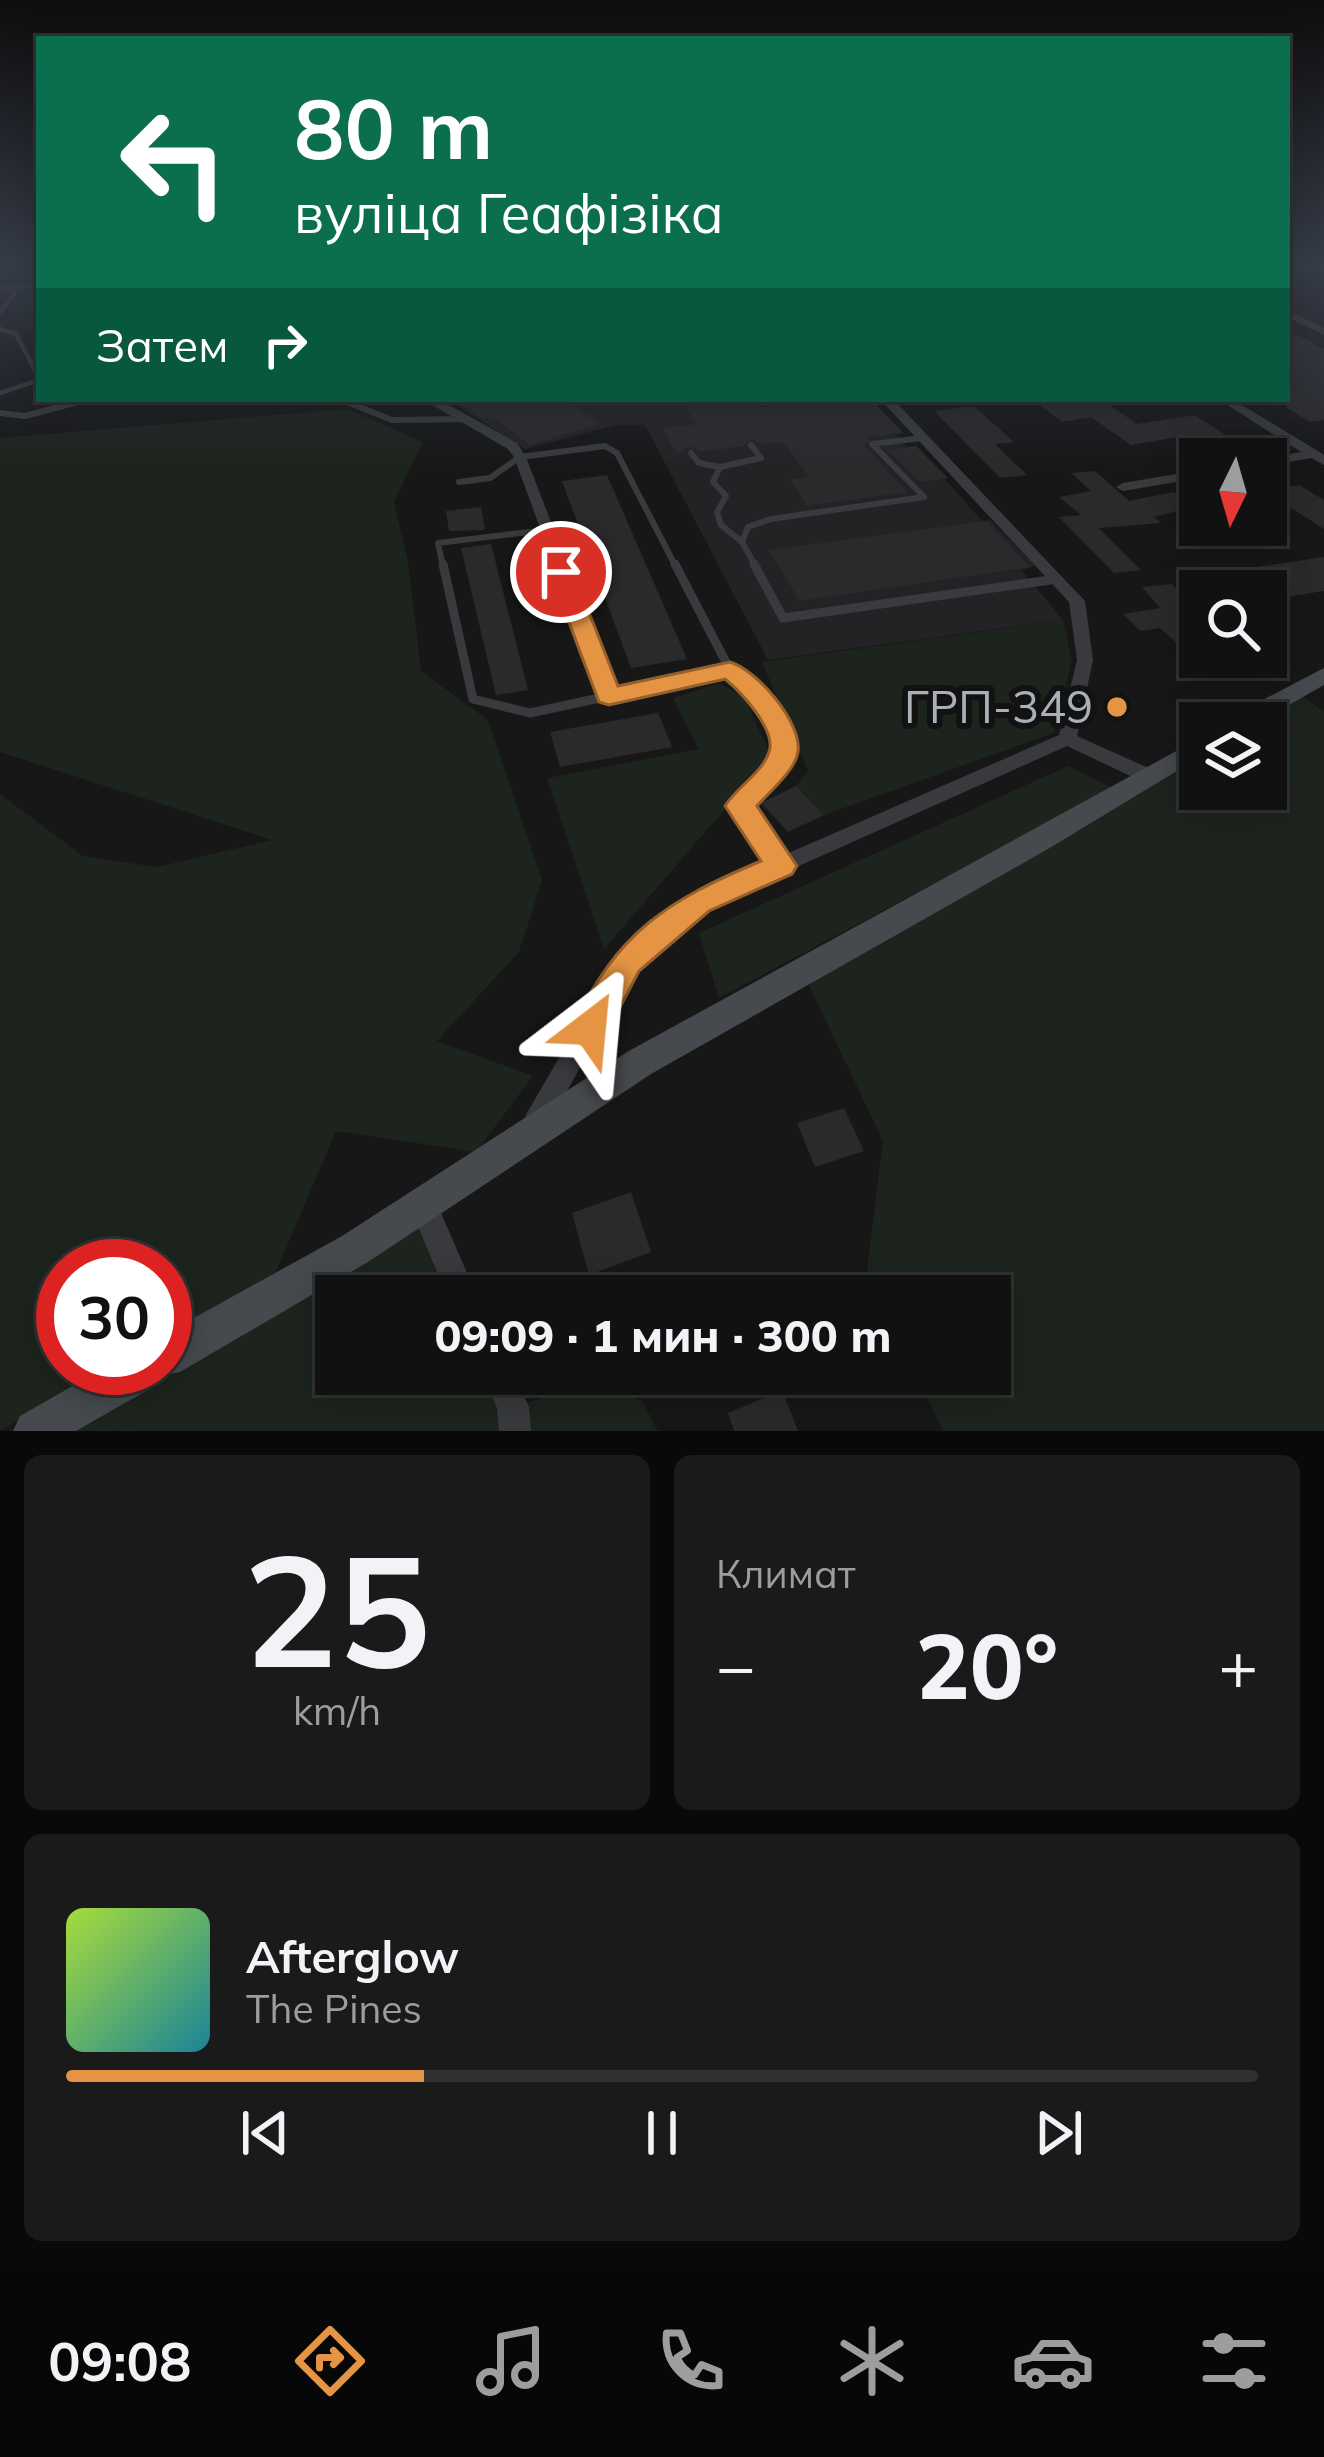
<!DOCTYPE html>
<html lang="ru">
<head>
<meta charset="utf-8">
<style>
  :root { --surface:#111112; --page:#1a1a1b; --text:#f1f3f6; --muted:#9c9d9f; --line:#303132; --accent:#e59443 }
  body { margin:0; font-family:Mulish,sans-serif; background:var(--page); color:var(--text); height:100vh; display:flex; flex-direction:column; font-size:45px; white-space:nowrap }
  * { box-sizing:border-box; margin:0 }
  p { font-size:39px; color:var(--muted) }
  .icon { flex:none; width:66px; height:66px; fill:none; stroke:currentColor; stroke-width:2; stroke-linecap:round; stroke-linejoin:round }
  .map { position:relative; height:1431px; overflow:hidden }
  .sheet { display:flex; flex-direction:column; gap:24px; padding:24px; background:#09090a; flex:1 }
  .sheet>* { flex:none }
  .hud { position:absolute; left:36px; top:36px; width:1254px; height:366px; border-radius:0px; box-shadow:0 6px 30px #0003,0 0 0 3px var(--line); background:#0b6e4f; color:#fff; overflow:hidden }
  .needle { width:78px; rotate:185deg }
  .fabs { position:absolute; left:1179px; top:438px; display:grid; gap:24px }
  .fabs a { display:grid; place-items:center; width:108px; height:108px; border-radius:0px; background:var(--surface); box-shadow:0 6px 30px #0003,0 0 0 3px var(--line); font-size:60px }
  .speed { position:absolute; left:36px; top:1239px; display:flex; gap:24px; font-size:60px; font-weight:700; text-align:center }
  .speed>* { display:grid; place-content:center; width:156px; height:156px; border-radius:50%; background:var(--surface); box-shadow:0 6px 30px #0003,0 0 0 3px var(--line); line-height:1 }
  .speed .limit { border:18px solid #d22; background:#fff; color:#111 }
  .pin { position:absolute; display:grid; place-items:center; width:102px; height:102px; color:#fff; margin:-51px; border:6px solid #fff; border-radius:50%; box-shadow:0 3px 12px #0007 }
  .me { position:absolute; width:132px; margin:-66px; rotate:29deg; stroke-linejoin:round; filter:drop-shadow(0 0 9px #0008) }
  .turn { display:flex; align-items:center; gap:42px; height:252px; padding:0 60px; font-size:54px }
  .turn .icon { width:156px; height:156px; stroke-width:2.5 }
  .turn b { display:block; font-size:84px; line-height:102px }
  .then { display:flex; align-items:center; height:114px; padding:0 60px; background:#0003; gap:24px; font-size:45px }
  .big { font-size:90px; font-weight:800; line-height:1.1 }
  .sheet .card { flex:1; display:flex; flex-direction:column; justify-content:center; gap:18px; min-width:0; padding:0 42px; border-radius:18px; background:var(--page) }
  .sheet .dial { align-items:center; gap:0 }
  .dial b { font-size:156px; line-height:1 }
  .song { display:flex; align-items:center; gap:36px }
  .cover { width:144px; height:144px; border-radius:18px; background:linear-gradient(135deg,hsl(80 70% 55%),hsl(190 70% 35%)) }
  .played { height:12px; border-radius:6px; background:linear-gradient(90deg,var(--accent) 30%,var(--line) 30%) }
  .keys { display:flex; justify-content:space-around; direction:ltr }
  .heat { display:flex; justify-content:space-between; align-items:center; font-size:66px; direction:ltr }
  .sheet .tiles { flex:1; display:grid; gap:24px; grid-template-columns:1fr 1fr }
  .card:last-child { grid-column:span 2 }
  .trip { position:absolute; left:315px; top:1275px; width:696px; height:120px; border-radius:0px; background:var(--surface); box-shadow:0 6px 30px #0003,0 0 0 3px var(--line); font-weight:800; line-height:120px; text-align:center }
  .menu { display:flex; height:192px; justify-content:space-around; align-items:center; background:#070707; color:var(--muted) }
  .menu .icon { width:84px; height:84px }
  .menu .current { color:var(--accent) }
  .menu b { font-size:54px; color:var(--text) }
  .map>svg:first-child { display:block }
  .built { fill:#232325 }
  .green { fill:#1d231d }
  .building { fill:#2a2a2c }
  .lines { fill:none; stroke-linecap:round; stroke-linejoin:round }
  .lane-far2 { stroke:#383a3d; stroke-width:4.5 }
  .lane-far1 { stroke:#383a3d; stroke-width:6 }
  .lane { stroke:#383a3d; stroke-width:9 }
  .street { fill:#383a3d; fill-rule:evenodd }
  .secondary { fill:#46494d; fill-rule:evenodd }
  .route { fill:#e59443; stroke:#95602c; stroke-width:3 }
  .poi-dot { fill:#e59443; stroke:#121213; stroke-width:4.5 }
  .labels { text-anchor:middle; stroke-width:12; stroke-linejoin:round; paint-order:stroke }
  .poi-label { font-size:45px; fill:#aab0b7; stroke:#121213; text-anchor:end }
</style>
</head>
<body>
<div class="map">
<svg width="1324" height="1431" viewBox="0 0 1324 1431">
  <rect width="100%" height="100%" fill="#171718"/>
  <path class="built" d="M447,399H870L904,433L896,435L907,448L917,447L982,521L990,520L1036,566L1021,570L1063,620L768,660L645,425H616L525,449Z"/>
  <path class="green" d="M0,265H39V329L24,331L10,284L0,283Z
    M347,409L423,442L394,502L408,562L421,671L488,720L542,880L519,952L437,1041L533,1076L476,1152L336,1131L276,1272L165,1336V1266H63V1368H110L0,1431V794L83,856L157,867L272,840L0,752V438Z
    M1063,620L1072,660L1054,733L824,815L796,786L808,771L762,662Z
    M720,683L744,697L771,756L604,949L547,778L699,749L673,698Z
    M1295,690L1324,712V1431H943L916,1374H990V1296H880L867,1270L883,1141L803,973L1200,746V789H1266V723H1239Z
    M1068,766L1113,788L719,998L699,933Z
    M422,1202L462,1296H336V1374H498L514,1407L597,1380L642,1401L658,1431H35L165,1368Z"/>
  <path class="building" d="M1287,330L1324,349V420L1310,422L1287,408Z
    M454,399H563L600,424L530,445L492,417L484,419Z
    M681,399H759V407L870,399L903,433L870,437L865,447L908,492L807,506L789,479L809,477L783,442L760,444L751,438L744,446L700,452L691,446L677,454L662,428L696,424Z
    M1101,399L1137,424L1195,415L1253,453L1210,459L1177,437L1131,445L1091,417L1062,422L1040,405Z
    M974,406L1014,442L995,444L1027,475L1000,478L934,411Z
    M916,446L948,478L920,482L888,450Z
    M1095,471L1129,501L1173,492L1196,506L1154,517L1161,523L1099,528L1141,570L1114,573L1059,517L1081,515L1059,497L1091,491L1071,473Z
    M607,475L687,659L631,668L562,481Z
    M1299,485L1324,500V529L1288,506L1274,508L1266,503V490Z
    M481,507L485,530L449,531L446,511Z
    M987,521L1030,567L800,601L768,550Z
    M491,544L528,690L496,695L461,548Z
    M1324,557V591L1266,600V587L1244,569Z
    M1172,584L1194,607L1178,609L1200,628V664L1160,628L1140,631L1123,614L1160,608L1142,587Z
    M658,713L672,747L560,767L550,732Z
    M796,786L824,815L788,832L761,803Z
    M844,1108L864,1151L815,1167L797,1123Z
    M631,1192L651,1252L589,1275L572,1213Z
    M782,1390L798,1431H734L728,1413Z"/>
  <g class="lines">
    <path class="lane-far2" d="M0,312L15,293L5,288L39,286
      M0,329L16,334L39,378
      M0,393L39,380"/>
    <path class="lane-far1" d="M340,399L392,420L468,419
      M0,413L25,416L89,399
      M691,453L699,463L720,467
      M459,482L490,478L520,457L605,446L617,453L676,567
      M742,542L721,525L717,512L726,496L713,482L720,467L761,458L751,445
      M443,567L438,543L546,530
      M756,567L742,542L748,527L771,519L924,497L872,444L922,438"/>
    <path class="lane" d="M443,564L473,699L530,713L609,696
      M675,564L730,670
      M754,564L783,618L1057,579"/>
    <path class="street" d="M0,285L8,286L10,288L0,291Z
      M1287,310L1324,328V335L1287,317Z
      M429,399H438L517,443L526,457L615,689L730,665C754,675 800,726 792,755C787,775 765,792 751,807L784,855L1059,735L1077,660L1069,602L880,399H893L1085,601L1093,660L1077,736L1155,771L1158,776L1155,781H1141L1067,746L705,908L635,968L545,1131L536,1134L527,1131L523,1122L527,1113L619,954L689,896L767,862L730,806C741,790 758,780 769,764C790,732 747,695 727,676L609,702L603,700L514,457L508,449L429,403Z
      M1218,399H1232L1318,451L1324,455V465L1311,458L1266,466V459H1262L1301,452Z
      M1200,470V478L1123,491L1116,487L1123,483Z
      M422,1188L432,1192L477,1296H447L408,1202L412,1192Z
      M482,1374H514L529,1407L531,1431H499L497,1408Z"/>
    <path class="secondary" d="M1324,668V685L1257,723H1227L1230,717Z
      M1200,738V757L1048,849L651,1074L368,1262L180,1372L162,1376L160,1383L76,1431H13L20,1416L104,1368H165V1334L342,1236L627,1052Z"/>
  </g>
  <linearGradient id="sky" x2="0" y2="1"><stop stop-color="#0d0d0d"/><stop offset="0.57" stop-color="#363c48"/><stop offset="1" stop-color="#363c48" stop-opacity="0"/></linearGradient>
  <rect width="1324" height="465" fill="url(#sky)"/>
  <path class="route" d="M561,565L573,572L618,686L730,662C757,670 802,722 798,752C795,771 769,792 757,806L797,866L792,874L709,911L639,971L603,1040L590,1045L577,1040L572,1028C617,932 666,901 761,861L725,806C736,788 763,772 769,752C777,730 740,691 725,679L609,705L599,702L550,572Z"/>
  <circle class="poi-dot" cx="1117" cy="707" r="12"/>
  <g class="labels">
    <g class="poi-label">
      <text x="1093" y="723">ГРП-349</text>
    </g>
  </g>
</svg>
<div class="fabs">
<a><svg class="needle" viewBox="-14 -14 28 28"><path d="M0-13l5 13h-10z" fill="#e53935"/><path d="M0 13l5-13h-10z" fill="#9c9d9f"/></svg></a>
<a><svg class="icon" aria-label="search" viewBox="0 0 24 24"><circle cx="10" cy="10" r="6"/><path d="M15 15l6 6"/></svg></a>
<a><svg class="icon" aria-label="layers" viewBox="0 0 24 24"><path d="M12 4l9 5-9 5-9-5zM3 14l9 5 9-5"/></svg></a>
</div>
<div class="speed"><div class="limit">30</div></div>
<div class="pin" style="left:561px;top:572px;background:#d93025"><svg class="icon" aria-label="arrive" viewBox="0 0 24 24"><path d="M6 21V4h12l-3 4 3 4H6"/></svg></div>
<svg class="me" style="left:590px;top:1028px" viewBox="-20 -20 40 40"><path d="M0-17L14 15 0 8-14 15z" fill="#e59443" stroke="#fff" stroke-width="4"/></svg>
<div class="trip">09:09 · 1 мин · 300 m</div>
<div class="hud">
<div class="turn"><svg class="icon" aria-label="left" viewBox="0 0 24 24"><path d="M17 20v-9H6M10 6l-5 5 5 5"/></svg><div><b>80 m</b>вуліца Геафізіка</div></div>
<div class="then">Затем<svg class="icon" aria-label="right" viewBox="0 0 24 24"><path d="M7 20v-9h11M14 6l5 5-5 5"/></svg></div>
</div>
</div>
<section class="sheet">
<div class="tiles">
<div class="card dial"><b>25</b><p>km/h</p></div>
<div class="card"><p>Климат</p>
<div class="heat"><a>−</a><b class="big">20°</b><a>+</a></div>
</div>
<div class="card">
<div class="song"><i class="cover"></i><div><b>Afterglow</b><p>The Pines</p></div></div>
<div class="played"></div>
<div class="keys"><svg class="icon" aria-label="previous" viewBox="0 0 24 24"><path d="M18 5L8 12l10 7zM5 5v14"/></svg><svg class="icon" aria-label="pause" viewBox="0 0 24 24"><path d="M8 5v14M16 5v14"/></svg><svg class="icon" aria-label="next" viewBox="0 0 24 24"><path d="M6 5l10 7-10 7zM19 5v14"/></svg></div>
</div>
</div>
</section>
<nav class="menu">
<b>09:08</b>
<svg class="icon current" aria-label="directions" viewBox="0 0 24 24"><path d="M12 3l9 9-9 9-9-9zM9 14v-3h6M13 9l2 2-2 2"/></svg>
<svg class="icon" aria-label="music" viewBox="0 0 24 24"><path d="M9 18V5l10-2v13"/><circle cx="6" cy="18" r="3"/><circle cx="16" cy="16" r="3"/></svg>
<svg class="icon" aria-label="phone" viewBox="0 0 24 24"><path d="M5 4h4l2 5-3 2q2 4 5 5l2-3 5 2v4C11 20 4 13 5 4z"/></svg>
<svg class="icon" aria-label="climate" viewBox="0 0 24 24"><path d="M12 3v18M4 7l16 10M4 17L20 7"/></svg>
<svg class="icon" aria-label="car" viewBox="0 0 24 24"><path d="M5 17H2v-5l4-1 3-4h7l3 4 3 1v5h-3M9 17h6M6 11h13"/><circle cx="7" cy="17" r="2"/><circle cx="17" cy="17" r="2"/></svg>
<svg class="icon" aria-label="filters" viewBox="0 0 24 24"><path d="M4 7h16M4 17h16"/><circle cx="9" cy="7" r="2"/><circle cx="15" cy="17" r="2"/></svg>
</nav>
</body>
</html>
